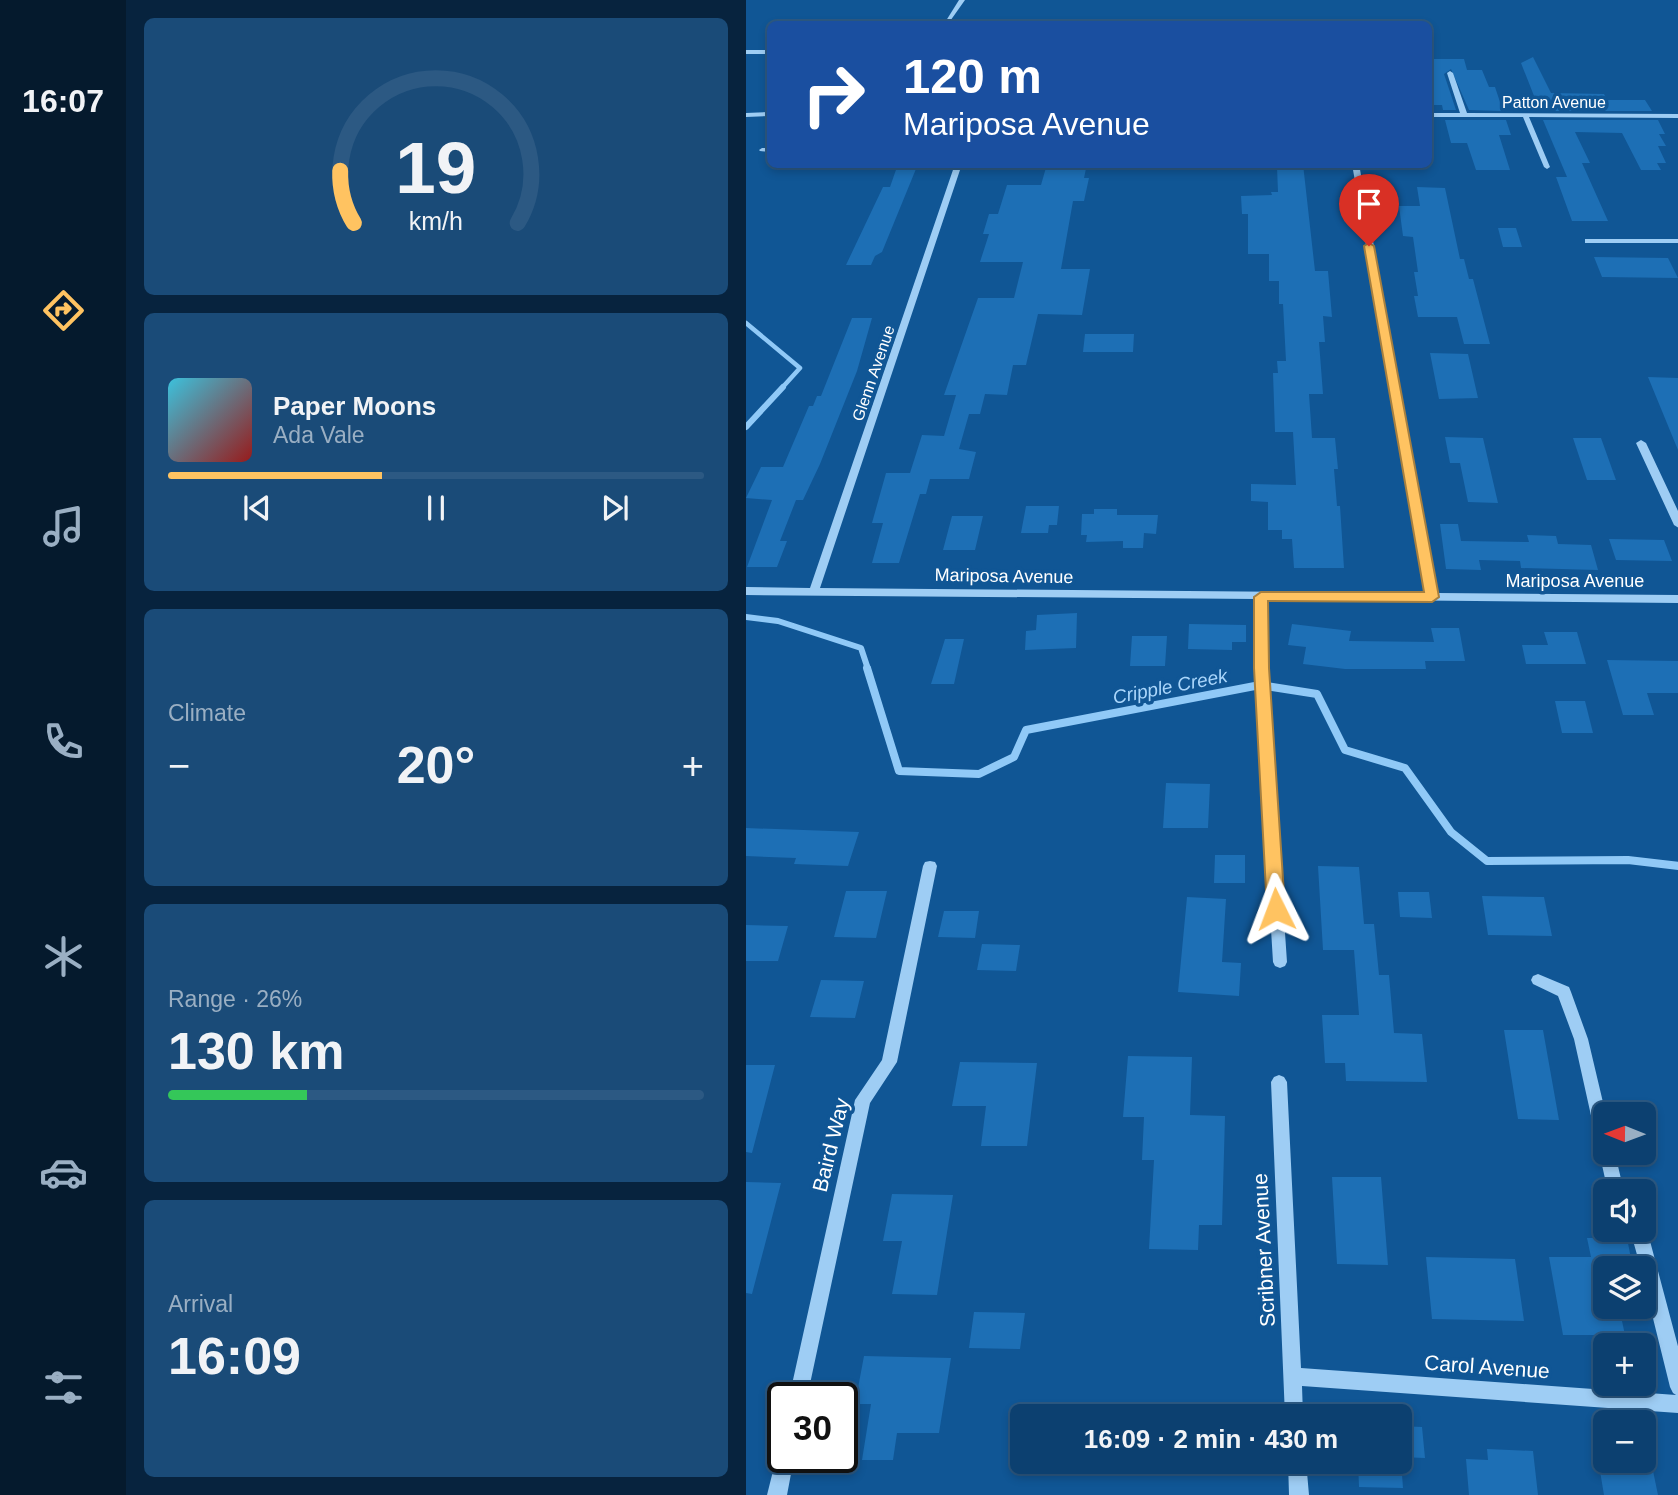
<!DOCTYPE html>
<html lang="en">
<head>
<meta charset="utf-8">
<style>
  :root { --surface:#0c4070; --page:#1a4b78; --text:#f1f3f6; --muted:#9aafc3; --line:#2c5983; --accent:#ffc361 }
  body { margin:0; font-family:Arial,sans-serif; background:var(--page); color:var(--text); height:100vh; display:flex; flex-direction:column; font-size:26px; white-space:nowrap }
  * { box-sizing:border-box; margin:0 }
  p { font-size:23px; color:var(--muted) }
  .icon { flex:none; width:38px; height:38px; fill:none; stroke:currentColor; stroke-width:2; stroke-linecap:round; stroke-linejoin:round }
  .map { position:relative; flex:1; overflow:hidden }
  .sheet { display:flex; flex-direction:column; gap:18px; padding:18px; background:#07233e; width:620px }
  .sheet>* { flex:none }
  .guide { position:absolute; left:21px; top:21px; width:665px; height:147px; border-radius:10px; box-shadow:0 4px 10px #0003,0 0 0 2px var(--line); background:#1a4fa0; color:#fff; overflow:hidden }
  .needle { width:46px; rotate:271deg }
  .tools { position:absolute; left:847px; top:1102px; display:grid; gap:14px }
  .tools a { display:grid; place-items:center; width:63px; height:63px; border-radius:10px; background:var(--surface); box-shadow:0 4px 10px #0003,0 0 0 2px var(--line); font-size:35px }
  .speed { position:absolute; left:21px; top:1382px; display:flex; gap:14px; font-size:35px; font-weight:700; text-align:center }
  .speed>* { display:grid; place-content:center; width:91px; height:91px; border-radius:50%; background:var(--surface); box-shadow:0 4px 10px #0003,0 0 0 2px var(--line); line-height:1 }
  .speed .limit { border:4px solid #111; border-radius:10px; background:#fff; color:#111 }
  .pin { position:absolute; display:grid; place-items:center; width:60px; height:60px; color:#fff; margin:-72px -30px; border-radius:50% 50% 50% 0; rotate:-45deg; box-shadow:0 0 7px #0007 }
  .pin .icon { rotate:45deg }
  .me { position:absolute; width:77px; margin:-38px; rotate:357deg; stroke-linejoin:round; filter:drop-shadow(0 0 5px #0008) }
  .turn { display:flex; align-items:center; gap:24px; height:147px; padding:0 21px; font-size:32px }
  .turn .icon { width:91px; height:91px; stroke-width:2.5 }
  .turn b { display:block; font-size:49px; line-height:60px }
  .big { font-size:52px; font-weight:700; line-height:1.1 }
  .sheet .card { flex:1; display:flex; flex-direction:column; justify-content:center; gap:10px; min-width:0; padding:0 24px; border-radius:10px; background:var(--page) }
  .sheet .dial { align-items:center; gap:0 }
  .dial svg { height:182px; overflow:visible; fill:none; stroke:var(--line); stroke-width:7; stroke-linecap:round; text-anchor:middle }
  .dial text { fill:var(--text); stroke:none }
  .song { display:flex; align-items:center; gap:21px }
  .cover { width:84px; height:84px; border-radius:10px; background:linear-gradient(135deg,hsl(190 70% 55%),hsl(0 70% 35%)) }
  .played { height:7px; border-radius:4px; background:linear-gradient(90deg,var(--accent) 40%,var(--line) 40%) }
  .keys { display:flex; justify-content:space-around; direction:ltr }
  .heat { display:flex; justify-content:space-between; align-items:center; font-size:38px; direction:ltr }
  .charge { height:10px; border-radius:5px; background:linear-gradient(90deg,#34c759 26%,var(--line) 0) }
  .trip { position:absolute; left:264px; top:1404px; width:402px; height:70px; border-radius:10px; background:var(--surface); box-shadow:0 4px 10px #0003,0 0 0 2px var(--line); font-weight:700; line-height:70px; text-align:center }
  main { display:flex; flex:1; min-height:0 }
  .dock { display:flex; flex-direction:column; width:126px; justify-content:space-around; align-items:center; background:#051a2d; color:var(--muted) }
  .dock .icon { width:49px; height:49px }
  .dock .selected { color:var(--accent) }
  .dock b { font-size:32px; color:var(--text) }
  .map>svg:first-child { display:block }
  .lines { fill:none; stroke-linecap:round; stroke-linejoin:round }
  .stream-far2 { stroke:#90c9f7; stroke-width:4.5 }
  .stream-far1 { stroke:#90c9f7; stroke-width:6 }
  .stream { stroke:#90c9f7; stroke-width:8 }
  .building { fill:#1d6fb5 }
  .minor { fill:#9ecdf4; fill-rule:evenodd }
  .route { fill:#ffc361; stroke:#a67f3f; stroke-width:2 }
  .labels { text-anchor:middle; stroke-width:7; stroke-linejoin:round; paint-order:stroke }
  .far-street-label { font-size:16px; fill:#fff; stroke:#105695 }
  .street-label { font-size:18px; fill:#fff; stroke:#105695 }
  .water-label { font-size:19px; font-style:italic; fill:#aad6fb; stroke:#105695 }
  .near-street-label { font-size:21px; fill:#fff; stroke:#105695 }
</style>
</head>
<body>
<main>
<nav class="dock">
<b>16:07</b>
<svg class="icon selected" aria-label="directions" viewBox="0 0 24 24"><path d="M12 3l9 9-9 9-9-9zM9 14v-3h6M13 9l2 2-2 2"/></svg>
<svg class="icon" aria-label="music" viewBox="0 0 24 24"><path d="M9 18V5l10-2v13"/><circle cx="6" cy="18" r="3"/><circle cx="16" cy="16" r="3"/></svg>
<svg class="icon" aria-label="phone" viewBox="0 0 24 24"><path d="M5 4h4l2 5-3 2q2 4 5 5l2-3 5 2v4C11 20 4 13 5 4z"/></svg>
<svg class="icon" aria-label="climate" viewBox="0 0 24 24"><path d="M12 3v18M4 7l16 10M4 17L20 7"/></svg>
<svg class="icon" aria-label="car" viewBox="0 0 24 24"><path d="M5 17H2v-5l4-1 3-4h7l3 4 3 1v5h-3M9 17h6M6 11h13"/><circle cx="7" cy="17" r="2"/><circle cx="17" cy="17" r="2"/></svg>
<svg class="icon" aria-label="filters" viewBox="0 0 24 24"><path d="M4 7h16M4 17h16"/><circle cx="9" cy="7" r="2"/><circle cx="15" cy="17" r="2"/></svg>
</nav>
<section class="sheet">
<div class="card dial"><svg viewBox="0 0 100 80">
<path d="M14 69A42 42 0 1 1 86 69"/>
<path d="M14 69A42 42 0 0 1 8 46" stroke="#ffc361"/>
<text x="50" y="56" font-size="32" font-weight="700">19</text>
<text x="50" y="72" font-size="11">km/h</text>
</svg></div>
<div class="card">
<div class="song"><i class="cover"></i><div><b>Paper Moons</b><p>Ada Vale</p></div></div>
<div class="played"></div>
<div class="keys"><svg class="icon" aria-label="previous" viewBox="0 0 24 24"><path d="M18 5L8 12l10 7zM5 5v14"/></svg><svg class="icon" aria-label="pause" viewBox="0 0 24 24"><path d="M8 5v14M16 5v14"/></svg><svg class="icon" aria-label="next" viewBox="0 0 24 24"><path d="M6 5l10 7-10 7zM19 5v14"/></svg></div>
</div>
<div class="card"><p>Climate</p>
<div class="heat"><a>−</a><b class="big">20°</b><a>+</a></div>
</div>
<div class="card"><p>Range · 26%</p><b class="big">130 km</b><div class="charge"></div></div>
<div class="card"><p>Arrival</p><b class="big">16:09</b></div>
</section>
<div class="map">
<svg width="933" height="1495" viewBox="0 0 933 1495">
  <rect width="100%" height="100%" fill="#105695"/>
  <g class="lines">
    <path class="stream-far2" d="M0,323L54,368L35,389"/>
    <path class="stream-far1" d="M0,427L37,387
      M0,617L32,621L115,648L122,669"/>
    <path class="stream" d="M121,668L153,771L233,774L268,757L280,730L514,685L571,694L599,750L659,768L705,832L741,861L882,860L933,866"/>
  </g>
  <path class="building" d="M787,57L805,93L858,94L861,100H899L906,111H794L775,63Z
    M682,59H718L721,70H736L743,87H749L757,111L723,110L705,69L698,74L710,110H697L696,105H682Z
    M699,120H760L765,135H753L764,170H730L721,143H705Z
    M797,120H912L919,134H913L920,146H912L920,163H911L915,170H895L876,133L829,132L844,163H836L862,221H826L810,177H821Z
    M152,164H172L136,252L129,256L125,265H100L137,187H144Z
    M301,164H341L338,178H343L338,201H327L315,269H344L336,315L292,314L280,365H267L261,395L239,394L234,414H223L213,449L230,452L223,479H184L180,494H174L153,563H126L137,523H126L140,473H164L176,435L198,436L210,395H198L232,298H268L277,262H234L243,234H237L243,214H252L261,185H295Z
    M538,164H557L569,271H582L586,317L577,316L579,342H573L577,394H563L566,438H589L592,469H588L591,506H594L598,568H548L546,539H536V530H522V502L505,501V484L550,485L547,432H529L527,373H532L531,361H540L537,304H533V281H523V254H502V214H496L495,196L526,195L525,192H532L531,167H538Z
    M671,187L699,188L714,259H718L723,279H727L744,344H718L711,317H672L668,296H672L668,272H672L667,237L657,236L653,206H674Z
    M752,228H770L776,247H757Z
    M848,257L922,258L932,278L856,277Z
    M106,318H126L111,371L74,464L57,500H50L34,541H41L31,567H1L26,500L0,498L15,467H37L63,406H67L71,396H75Z
    M339,334H388L387,352H337Z
    M684,353L722,354L732,398L693,399Z
    M902,377L933,378V450H932Z
    M699,437L737,438L752,503L722,502L714,463H704Z
    M827,438H855L870,480H841Z
    M280,506H313L311,525H303L302,533H275Z
    M348,509H371V515H412L410,534L398,533L397,548H377V541L340,542L341,535H335L336,514H348Z
    M206,516H237L229,550H197Z
    M694,524H712L715,541L783,542L781,535L810,536L812,544L845,545L852,570L775,568L774,561L733,560L735,570L700,569Z
    M863,539L918,540L926,561L870,560Z
    M331,613L330,648L279,650L280,631L290,630L291,615Z
    M443,624L500,625V642H486V650L442,649Z
    M546,624L605,631L603,641L688,642L685,628H713L719,661H679L680,669H599L557,664L560,647L542,645Z
    M798,632H831L840,664H780L776,645H802Z
    M386,636H421L419,666H384Z
    M199,639H218L208,684H185Z
    M861,660L933,661V693H901L908,715H877Z
    M809,701H839L847,733H816Z
    M420,783L464,784L462,828H417Z
    M0,828L113,832L102,866L48,864L50,858L0,856Z
    M469,855H499V883H468Z
    M572,866L613,867L618,924H628L633,975H643L648,1033L676,1034L681,1082L600,1081L599,1063H579L576,1015H613L608,950H577Z
    M100,891H141L130,938L88,937Z
    M652,892H683L686,918L654,917Z
    M736,896L798,897L806,936L742,935Z
    M441,897L480,899L476,962L495,963L493,996L432,992Z
    M198,911H233L229,938L192,937Z
    M0,925L42,926L32,961H0Z
    M236,944L274,945L270,971L231,970Z
    M75,980L118,981L109,1018L64,1017Z
    M758,1030H797L813,1120L772,1119Z
    M382,1056L446,1057L444,1115L479,1116L476,1225H453L452,1250L403,1249L408,1160H396L398,1117H377Z
    M214,1062L291,1063L281,1146H235L240,1106H206Z
    M0,1065H29L6,1153L0,1152Z
    M586,1177H635L642,1265L591,1264Z
    M0,1182L35,1183L6,1294L0,1293Z
    M146,1194L207,1195L191,1295L146,1294L156,1241H137Z
    M841,1238H881L887,1269H859V1307H873L879,1335H817L803,1257H845Z
    M680,1257L769,1259L778,1321L686,1319Z
    M228,1312L279,1313L274,1349L223,1348Z
    M118,1356L205,1358L193,1433H151L147,1460H116L125,1404H109Z
    M654,1426L676,1427L679,1458L654,1457Z
    M741,1449L787,1451L792,1495H723L720,1459L742,1460Z
    M612,1461H655L657,1488L613,1487Z
    M853,1465L906,1466L912,1495H858Z"/>
  <g class="lines">
    <path class="minor" d="M213,0H219L202,24H198Z
      M0,50H24V54H0Z
      M704,71L707,73L721,113L933,114V118L783,117L804,167L801,169L798,167L777,117H682V113H714L701,73Z
      M24,112V116L0,117V113Z
      M16,148H24V152L14,151L13,150Z
      M209,164H216L74,588L680,593L606,164H613L691,593L933,595V603L520,599L521,668L541,962L539,966L534,968L529,966L527,962L509,668L510,599L0,595V587L64,588Z
      M839,239H933V243H839Z
      M895,440L900,443L933,513V528L928,525L890,443Z
      M184,861L189,862L191,866L151,1062L124,1103L61,1398H43L109,1100L136,1060L177,866L179,862Z
      M792,974L823,987L825,992L842,1039L860,1115L859,1153H869L878,1192H862L828,1039L812,996L787,984L785,980L787,976Z
      M533,1075L538,1077L541,1082L555,1368L930,1395L927,1393L924,1387L898,1282V1269H895L888,1244L881,1230H898V1229L904,1241L933,1350V1413L556,1386L557,1416H539L525,1082L528,1077Z
      M37,1450V1458H48L41,1495H21L32,1451Z
      M542,1461H560L563,1495H543Z"/>
  </g>
  <path class="route" d="M623,243L628,246L693,597L686,602L522,601L523,668L539,909L530,916L521,909L508,668V597L515,592H678L618,246Z"/>
  <g class="labels">
    <g class="far-street-label">
      <text x="808" y="108">Patton Avenue</text>
      <text transform="translate(127 373) rotate(-71)" y="6">Glenn Avenue</text>
    </g>
    <g class="street-label">
      <text transform="translate(258 576) rotate(1)" y="6">Mariposa Avenue</text>
      <text x="829" y="587">Mariposa Avenue</text>
    </g>
    <g class="water-label">
      <text transform="translate(424 686) rotate(-11)" y="7">Cripple Creek</text>
    </g>
    <g class="near-street-label">
      <text transform="translate(85 1145) rotate(-76)" y="7">Baird Way</text>
      <text transform="translate(518 1250) rotate(-93)" y="7">Scribner Avenue</text>
      <text transform="translate(741 1367) rotate(4)" y="7">Carol Avenue</text>
    </g>
  </g>
</svg>
<div class="tools">
<a><svg class="needle" viewBox="-14 -14 28 28"><path d="M0-13l5 13h-10z" fill="#e53935"/><path d="M0 13l5-13h-10z" fill="#9aafc3"/></svg></a>
<a><svg class="icon" aria-label="sound" viewBox="0 0 24 24"><path d="M4 9h4l5-4v14l-5-4H4zM17 9q2 3 0 6"/></svg></a>
<a><svg class="icon" aria-label="layers" viewBox="0 0 24 24"><path d="M12 4l9 5-9 5-9-5zM3 14l9 5 9-5"/></svg></a>
<a>+</a>
<a>−</a>
</div>
<div class="speed"><div class="limit">30</div></div>
<div class="pin" style="left:623px;top:246px;background:#d93025"><svg class="icon" aria-label="arrive" viewBox="0 0 24 24"><path d="M6 21V4h12l-3 4 3 4H6"/></svg></div>
<svg class="me" style="left:530px;top:909px" viewBox="-20 -20 40 40"><path d="M0-17L14 15 0 8-14 15z" fill="#ffc361" stroke="#fff" stroke-width="4"/></svg>
<div class="trip">16:09 · 2 min · 430 m</div>
<div class="guide">
<div class="turn"><svg class="icon" aria-label="right" viewBox="0 0 24 24"><path d="M7 20v-9h11M14 6l5 5-5 5"/></svg><div><b>120 m</b>Mariposa Avenue</div></div>
</div>
</div>
</main>
</body>
</html>
